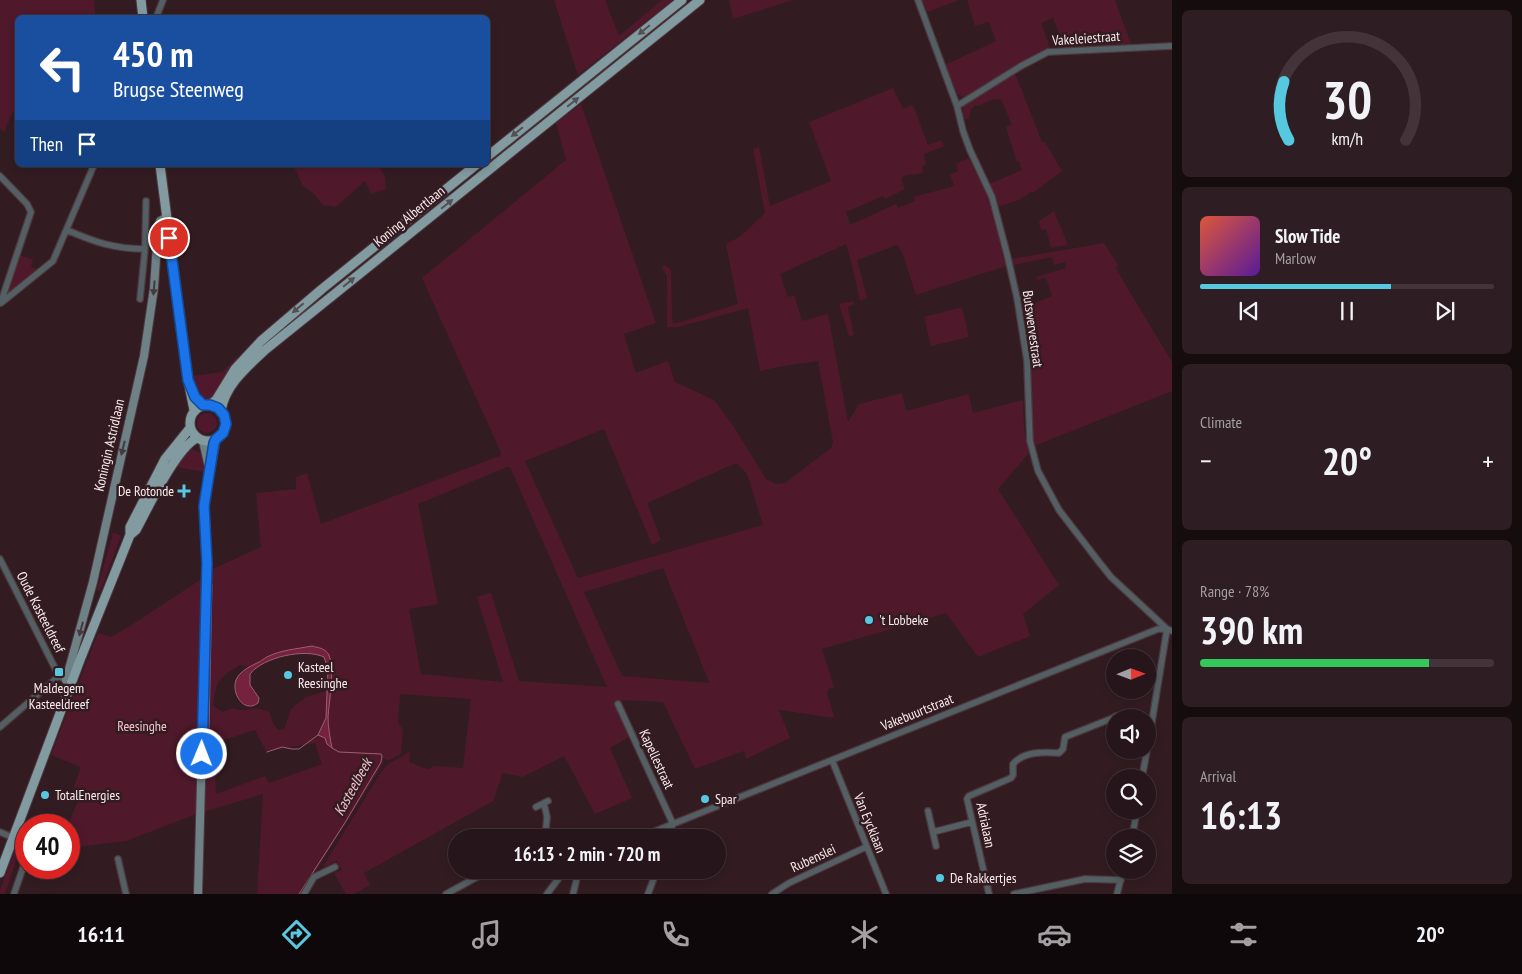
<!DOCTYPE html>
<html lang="en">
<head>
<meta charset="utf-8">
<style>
  :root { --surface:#26151a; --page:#2e1e23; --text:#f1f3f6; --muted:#a49fa2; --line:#423439; --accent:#56c9e1 }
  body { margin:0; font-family:"PT Sans Narrow",sans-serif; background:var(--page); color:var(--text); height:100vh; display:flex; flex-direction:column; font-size:19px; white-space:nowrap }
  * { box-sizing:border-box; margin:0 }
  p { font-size:16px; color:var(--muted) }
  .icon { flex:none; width:28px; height:28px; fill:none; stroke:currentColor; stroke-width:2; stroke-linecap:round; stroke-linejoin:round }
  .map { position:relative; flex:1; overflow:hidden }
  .side { display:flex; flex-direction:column; gap:10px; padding:10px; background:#150c0e; width:350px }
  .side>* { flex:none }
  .guide { position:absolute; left:15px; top:15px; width:475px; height:152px; border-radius:8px; box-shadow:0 2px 8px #0003,0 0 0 1px var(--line); background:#1a4fa0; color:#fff; overflow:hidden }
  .needle { width:32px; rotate:89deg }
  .controls { position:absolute; left:1106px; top:649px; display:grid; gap:10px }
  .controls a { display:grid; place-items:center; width:50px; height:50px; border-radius:50%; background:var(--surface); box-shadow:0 2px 8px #0003,0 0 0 1px var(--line); font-size:25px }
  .speed { position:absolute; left:15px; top:814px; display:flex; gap:10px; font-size:25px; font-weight:700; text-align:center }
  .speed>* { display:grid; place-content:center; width:65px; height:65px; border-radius:50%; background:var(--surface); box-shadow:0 2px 8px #0003,0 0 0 1px var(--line); line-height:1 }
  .speed .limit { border:8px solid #d22; background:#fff; color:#111 }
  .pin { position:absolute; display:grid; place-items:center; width:42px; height:42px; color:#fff; margin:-21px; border:2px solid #fff; border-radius:50%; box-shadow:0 1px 5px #0007 }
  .me { position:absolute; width:55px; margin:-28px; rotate:1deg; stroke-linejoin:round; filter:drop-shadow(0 0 4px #0008) }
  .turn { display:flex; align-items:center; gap:18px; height:105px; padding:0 15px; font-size:22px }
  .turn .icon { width:65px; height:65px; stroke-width:2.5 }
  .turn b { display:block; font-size:35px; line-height:42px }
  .then { display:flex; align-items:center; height:48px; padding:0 15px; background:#0003; gap:10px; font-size:19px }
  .big { font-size:38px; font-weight:600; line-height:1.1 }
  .side .card { flex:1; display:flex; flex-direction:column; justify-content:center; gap:8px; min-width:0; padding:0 18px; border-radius:8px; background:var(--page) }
  .side .dial { align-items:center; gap:0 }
  .dial svg { height:130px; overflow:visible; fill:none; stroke:var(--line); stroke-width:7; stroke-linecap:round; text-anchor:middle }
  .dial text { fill:var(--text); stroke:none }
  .song { display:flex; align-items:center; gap:15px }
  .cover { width:60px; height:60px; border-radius:8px; background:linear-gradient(135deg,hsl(10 70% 55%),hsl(270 70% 35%)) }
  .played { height:5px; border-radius:2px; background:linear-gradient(90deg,var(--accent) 65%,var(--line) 65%) }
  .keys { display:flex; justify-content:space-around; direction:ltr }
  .heat { display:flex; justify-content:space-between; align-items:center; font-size:28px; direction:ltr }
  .charge { height:8px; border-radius:4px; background:linear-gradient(90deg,#34c759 78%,var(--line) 0) }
  .trip { position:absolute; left:448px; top:829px; width:278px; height:50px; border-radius:25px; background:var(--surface); box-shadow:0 2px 8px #0003,0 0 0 1px var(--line); font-weight:600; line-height:50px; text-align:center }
  .menu { display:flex; height:80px; justify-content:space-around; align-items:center; background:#0f080a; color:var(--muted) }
  .menu .icon { width:35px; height:35px }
  .menu .selected { color:var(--accent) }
  .menu b { font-size:22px; color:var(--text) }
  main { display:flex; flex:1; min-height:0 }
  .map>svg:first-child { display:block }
  .green { fill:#4f192b; fill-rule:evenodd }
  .water { fill:#75223f; stroke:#9d5e74 }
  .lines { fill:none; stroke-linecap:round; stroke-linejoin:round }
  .stream { stroke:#9d5e74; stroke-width:1 }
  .street-casing { stroke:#4e393f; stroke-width:8 }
  .secondary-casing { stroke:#4e393f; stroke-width:10 }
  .primary-casing { stroke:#4e393f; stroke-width:11 }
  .street { stroke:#535f62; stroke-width:5.5 }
  .secondary { stroke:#6e8185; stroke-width:8 }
  .primary { stroke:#829ba1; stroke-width:9 }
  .oneway { fill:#524f55 }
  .oneway2 { fill:#443a40 }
  .route-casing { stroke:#114b97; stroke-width:12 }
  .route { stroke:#1a73e8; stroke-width:9 }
  .poi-dot { fill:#56c9e1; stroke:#321c22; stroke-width:2 }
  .labels { text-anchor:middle; stroke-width:5; stroke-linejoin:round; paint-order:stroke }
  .street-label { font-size:14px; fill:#faebee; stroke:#321c22 }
  .poi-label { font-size:14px; fill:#faebee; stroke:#321c22; text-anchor:start }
  .park-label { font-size:14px; fill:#f3c1cc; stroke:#321c22 }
  .water-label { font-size:15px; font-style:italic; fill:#f2c0cc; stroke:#321c22 }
</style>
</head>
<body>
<main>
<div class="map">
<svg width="1172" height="894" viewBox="0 0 1172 894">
  <rect width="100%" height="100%" fill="#321c22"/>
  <path class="green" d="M0,0H94L96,17L18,18L17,113L13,112L4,132L0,128Z
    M554,0H605L619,36L662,0H673L578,75Z
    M729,0H793L733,19Z
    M922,0H959L928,12Z
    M967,0H1115L1131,44L1064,46L1053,18L1041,23L1050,48L1012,69L1017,78L1042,142H1045L1062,171L1033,193L1031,192L1019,200L997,207L989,184L1022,170L1019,161L1017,162L1006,127L1012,125L1001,99L991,100L978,106L976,105L971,109L969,119H963V106L991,88L965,98L957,94L945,65L996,41L989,22L975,26Z
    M893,88L903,109L913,105L928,145L941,140L944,146L924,154L926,165L922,167L923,173L903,176L901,180L905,189L885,199L883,196L846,212L850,225L896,204L898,208L915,201L914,197L954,186L950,175L958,171L956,164L969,158L989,199L1006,266L916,295L902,252L897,245L857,260L867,297L860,301L851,261L846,244L780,274L788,297L794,295L802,321L828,314L848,422L859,404L902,393L906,411L969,394L973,413L1023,400L1024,429L1029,453L998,489L1059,585L1023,614L1030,636L978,657L946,613L822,649L834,687L828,689L827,694L835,718L779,710L790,738L746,759L744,751L695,769L663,702L621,700L636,733L610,748L632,798L595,814L564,756L523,777L503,773L493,801L364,873L370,885L354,894H346L334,873L342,870L337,861L322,868L380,774L388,764L410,752L409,762C416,764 423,769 430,769L433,766L463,768L471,699L400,694L398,722L403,730L401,754L389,760L384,759L382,765L318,868L301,894H257L263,794L194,815L126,841L69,848L68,825L78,801L70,798L81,767L51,755L98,633L111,637L130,626L200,580L215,568L261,547L256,493L296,489V477L307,473L321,524L502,455L422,278L566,160L556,123L581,104L656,323L624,334L636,373L668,361L675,382L714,400L732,424L766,479L776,484L785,483L831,448L833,442L818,361L783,366L760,371L748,308L678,327H667V276L662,268L665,265L671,270L672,318L673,323L681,322L738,304L726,244L741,236L765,213L753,149L759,147L770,206L831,181L809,122ZM604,429L652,545L661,540L647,503L736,463L747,474L763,525L578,578L525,461ZM507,467H510L607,687L519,681L491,593L477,597L503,682L421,674L409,609L438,604L418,504ZM663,568L709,682L708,683L622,676L584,592ZM312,646L323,649L328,655L334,689L306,697L291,709L284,729L278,730L274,725L269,712C256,704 246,714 233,708L223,712L213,706C217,680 217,679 240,665L249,667L276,653ZM255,730L266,751L315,743L322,764L269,783L265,776L216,794L214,743Z
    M293,165H379L385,177L386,189L371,194L365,181L336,207L323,205L315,195L303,186Z
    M1054,211L1068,245L1051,248L1046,229L1041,230L1039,221Z
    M1104,243L1118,265L1116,269L1172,362V391L1034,446L1032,429L1030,355L1023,308L1052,296L1046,278L1037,280L1036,277L1066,268L1065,262L1054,265L1052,257L1013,265L1011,259Z
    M20,255L33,260L31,267L37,269L8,293L7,291Z
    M854,301V304L848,307L854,335L849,336L839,304Z
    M962,307L969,337L931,346L924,317Z
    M237,357L239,360L216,396L208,402L199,398L193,387L191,376L223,372Z
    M197 423a10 10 0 1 1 20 0a10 10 0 1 1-20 0Z
    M189,448L198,452L203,453L205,472L176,467Z
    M113,533H115L121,536L100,591L97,590Z
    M15,851H18L22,854V858L16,860L5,894H0V890Z"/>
  <path class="water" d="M312,646C319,648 325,648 329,655C335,668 329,702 328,717C328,727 330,738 332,748L327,744L325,738L318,735L326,718L328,669L324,657C305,648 263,657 250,674V685L259,698L258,703C244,714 231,693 236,680C240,671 249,667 257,663C260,662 263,659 267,657C280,650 297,649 312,646Z"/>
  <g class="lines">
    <path class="stream" d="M267,752L282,747L292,749H299L318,735
      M208,777L212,585
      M299,894L346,821L381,762L382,756L381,754L339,752L332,748"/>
    <g class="street-casing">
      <path id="street" d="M918,0L957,106L963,131L970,150L992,197L1007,254L1017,298L1027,361L1030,441L1038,471L1059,510L1099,562L1111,577L1167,629
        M156,18L163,0
        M957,106L1021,66L1048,52L1172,46
        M0,176L27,204L31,212L1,302
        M67,230C94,242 115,249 145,249L140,299
        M145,249L146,201
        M1,303L53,261L94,165
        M0,559L59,676L69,682
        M618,704L673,824
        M0,727L59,676
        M1148,746L1167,629
        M832,760L886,894
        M1142,778L1147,750
        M544,803L547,817L545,838
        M536,807L548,801
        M928,811L936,846
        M0,832L14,838
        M933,832L972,822
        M15,835L26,840
        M638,838L1158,629H1167L1172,631
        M668,838L673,824
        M1132,838L1137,810
        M118,859L126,894
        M551,870L559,877
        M14,894L26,859
        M304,894L314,877L335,867
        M446,894L490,870
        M547,894L565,870
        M573,894L579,870
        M648,894L657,870
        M772,894L789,883L866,847
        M989,894L967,799L969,796L1011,778L1013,775V764C1024,751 1044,752 1059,753L1063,749L1065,737L1113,718L1116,716
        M1014,894L1085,879L1121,880
        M1117,894L1123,870"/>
    </g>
    <g class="secondary-casing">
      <path id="secondary" d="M203,441L208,463
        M66,680L93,582L144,356L154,288L158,229L160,221L167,217
        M198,894L207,563L204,506L216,439"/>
    </g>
    <g class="primary-casing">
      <path id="primary" d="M141,0L143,18
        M488,156L682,0
        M160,165L188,380L194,410
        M190 423a18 18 0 1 1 36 0a18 18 0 1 1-36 0Z
        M210,405L216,400L235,369L261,341L322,289L476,165
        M221,411C225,385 247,367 265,350L700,0
        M130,535L136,530C148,508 176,448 197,438
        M0,873L80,660L130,535V527L165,459L190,428"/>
    </g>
    <use href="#street" class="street"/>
    <use href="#secondary" class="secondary"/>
    <use href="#primary" class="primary"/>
  </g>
  <defs><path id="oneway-solid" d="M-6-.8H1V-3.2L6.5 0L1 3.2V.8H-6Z" transform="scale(1.25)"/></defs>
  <g class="oneway">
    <use href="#oneway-solid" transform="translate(644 30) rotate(141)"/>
    <use href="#oneway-solid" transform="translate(573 102) rotate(-39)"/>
    <use href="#oneway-solid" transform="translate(517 132) rotate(141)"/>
    <use href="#oneway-solid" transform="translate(447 204) rotate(-39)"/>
    <use href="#oneway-solid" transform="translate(349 282) rotate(-39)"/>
    <use href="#oneway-solid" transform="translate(298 308) rotate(140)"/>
  </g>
  <g class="oneway2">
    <use href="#oneway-solid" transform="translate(154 288) rotate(95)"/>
    <use href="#oneway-solid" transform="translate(123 448) rotate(104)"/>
    <use href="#oneway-solid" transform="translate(81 629) rotate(105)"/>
  </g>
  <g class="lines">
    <g class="route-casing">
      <path id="route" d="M169,238L188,380L195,397L203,405H210L218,408L224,415L226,424L223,433L216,439L214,443L204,506L207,563L202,754"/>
    </g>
    <use href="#route" class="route"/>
  </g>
  <g class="poi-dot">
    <path d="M181.5 483.5h5v5h5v5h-5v5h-5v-5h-5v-5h5z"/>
    <circle cx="869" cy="620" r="5"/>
    <rect x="54" y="667" width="10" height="10" rx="2.5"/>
    <circle cx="288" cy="675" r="5"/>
    <circle cx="45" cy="795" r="5"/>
    <circle cx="705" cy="799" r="5"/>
    <circle cx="940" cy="878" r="5"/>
  </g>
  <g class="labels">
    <g class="street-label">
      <text transform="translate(1086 38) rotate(-4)" y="5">Vakeleiestraat</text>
      <text transform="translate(409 216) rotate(-39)" y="5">Koning Albertlaan</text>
      <text transform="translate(1033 329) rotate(82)" y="5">Butswervestraat</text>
      <text transform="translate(109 445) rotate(-77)" y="5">Koningin Astridlaan</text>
      <text transform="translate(41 612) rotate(63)" y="5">Oude Kasteeldreef</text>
      <text transform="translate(917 712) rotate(-22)" y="5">Vakebuurtstraat</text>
      <text transform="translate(657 759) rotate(65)" y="5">Kapellestraat</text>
      <text transform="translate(870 823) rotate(68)" y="5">Van Eycklaan</text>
      <text transform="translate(986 825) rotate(78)" y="5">Adrialaan</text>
      <text transform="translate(813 858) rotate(-25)" y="5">Rubenslei</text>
    </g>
    <g class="poi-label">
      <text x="174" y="496" text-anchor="end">De Rotonde</text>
      <text x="879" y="625">'t Lobbeke</text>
      <text x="298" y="672">Kasteel<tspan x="298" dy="16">Reesinghe</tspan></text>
      <text x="59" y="693" text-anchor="middle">Maldegem<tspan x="59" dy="16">Kasteeldreef</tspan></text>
      <text x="55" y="800">TotalEnergies</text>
      <text x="715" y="804">Spar</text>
      <text x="950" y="883">De Rakkertjes</text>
    </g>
    <g class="park-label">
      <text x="142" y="731">Reesinghe</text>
    </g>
    <g class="water-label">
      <text transform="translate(353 787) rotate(-61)" y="5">Kasteelbeek</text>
    </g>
  </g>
</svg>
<div class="controls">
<a><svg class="needle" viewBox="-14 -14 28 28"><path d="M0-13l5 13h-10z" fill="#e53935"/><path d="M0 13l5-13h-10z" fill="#a49fa2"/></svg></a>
<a><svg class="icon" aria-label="sound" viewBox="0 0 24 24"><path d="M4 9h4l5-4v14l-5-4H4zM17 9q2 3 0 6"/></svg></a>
<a><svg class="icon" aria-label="search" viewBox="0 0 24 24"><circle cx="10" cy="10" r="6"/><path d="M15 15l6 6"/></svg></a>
<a><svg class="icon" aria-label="layers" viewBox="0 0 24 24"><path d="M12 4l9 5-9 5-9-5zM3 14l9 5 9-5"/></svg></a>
</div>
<div class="speed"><div class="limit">40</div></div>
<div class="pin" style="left:169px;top:238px;background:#d93025"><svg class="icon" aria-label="arrive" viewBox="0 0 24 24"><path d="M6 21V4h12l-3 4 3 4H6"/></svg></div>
<svg class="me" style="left:202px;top:754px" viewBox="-20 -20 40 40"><circle r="17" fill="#1a73e8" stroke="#fff" stroke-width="3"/><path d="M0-11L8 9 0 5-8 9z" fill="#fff"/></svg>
<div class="trip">16:13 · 2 min · 720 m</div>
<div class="guide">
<div class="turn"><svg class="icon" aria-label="left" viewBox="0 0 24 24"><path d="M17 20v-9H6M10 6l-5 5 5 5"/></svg><div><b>450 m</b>Brugse Steenweg</div></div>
<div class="then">Then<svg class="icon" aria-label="arrive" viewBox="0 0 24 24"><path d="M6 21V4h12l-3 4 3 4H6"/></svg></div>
</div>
</div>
<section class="side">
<div class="card dial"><svg viewBox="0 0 100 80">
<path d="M14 69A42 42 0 1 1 86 69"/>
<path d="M14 69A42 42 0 0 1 11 33" stroke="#56c9e1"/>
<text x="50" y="56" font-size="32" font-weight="700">30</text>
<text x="50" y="72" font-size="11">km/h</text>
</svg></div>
<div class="card">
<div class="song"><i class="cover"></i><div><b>Slow Tide</b><p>Marlow</p></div></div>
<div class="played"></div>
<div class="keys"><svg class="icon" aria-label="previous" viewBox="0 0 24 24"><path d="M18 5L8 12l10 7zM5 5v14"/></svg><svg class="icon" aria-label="pause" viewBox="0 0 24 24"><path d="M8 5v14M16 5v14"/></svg><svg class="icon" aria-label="next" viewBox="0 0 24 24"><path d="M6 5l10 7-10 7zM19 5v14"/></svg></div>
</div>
<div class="card"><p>Climate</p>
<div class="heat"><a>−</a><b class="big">20°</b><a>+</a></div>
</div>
<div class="card"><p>Range · 78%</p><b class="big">390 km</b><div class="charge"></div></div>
<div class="card"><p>Arrival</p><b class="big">16:13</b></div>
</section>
</main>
<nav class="menu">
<b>16:11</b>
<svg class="icon selected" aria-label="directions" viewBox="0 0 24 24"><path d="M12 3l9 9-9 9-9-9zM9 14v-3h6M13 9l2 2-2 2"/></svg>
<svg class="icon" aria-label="music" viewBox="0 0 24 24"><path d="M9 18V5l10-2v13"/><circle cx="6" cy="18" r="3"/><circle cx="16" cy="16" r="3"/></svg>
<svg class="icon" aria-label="phone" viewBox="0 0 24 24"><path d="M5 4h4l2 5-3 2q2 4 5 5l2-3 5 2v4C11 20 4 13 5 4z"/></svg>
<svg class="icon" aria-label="climate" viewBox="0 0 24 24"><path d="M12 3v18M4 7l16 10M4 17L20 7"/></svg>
<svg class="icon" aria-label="car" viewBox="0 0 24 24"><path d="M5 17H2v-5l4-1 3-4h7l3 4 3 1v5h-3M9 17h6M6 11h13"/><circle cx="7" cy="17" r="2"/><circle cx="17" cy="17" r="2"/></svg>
<svg class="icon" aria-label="filters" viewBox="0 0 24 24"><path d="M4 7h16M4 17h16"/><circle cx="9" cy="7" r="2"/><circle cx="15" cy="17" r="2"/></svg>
<b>20°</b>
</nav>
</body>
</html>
